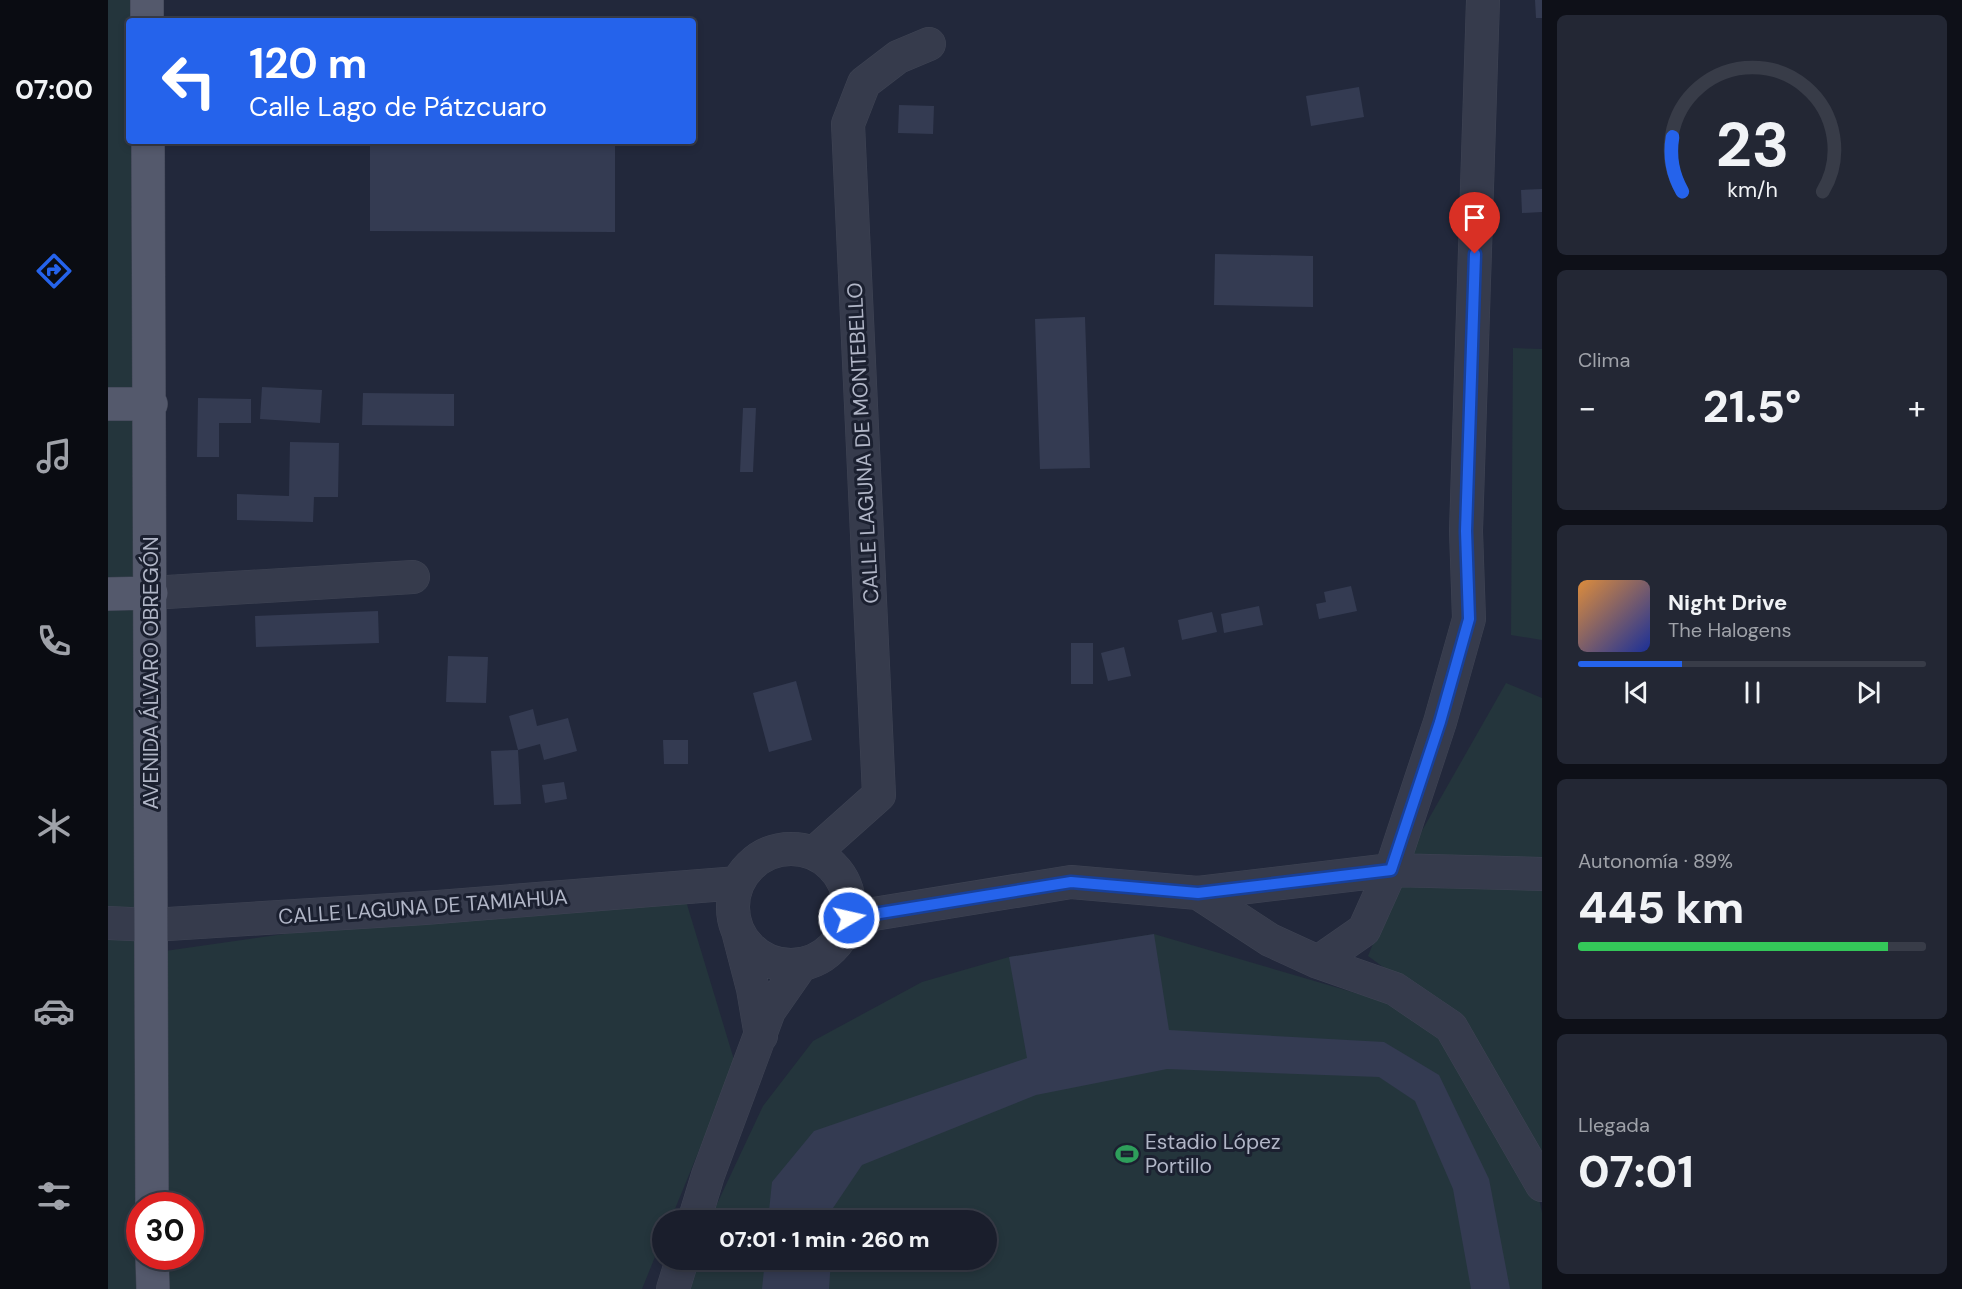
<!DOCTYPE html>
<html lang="es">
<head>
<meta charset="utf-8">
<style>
  :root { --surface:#1a1e2c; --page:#232734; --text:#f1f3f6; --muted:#9fa2a9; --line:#383c48; --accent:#2563eb }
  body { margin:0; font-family:"DM Sans",sans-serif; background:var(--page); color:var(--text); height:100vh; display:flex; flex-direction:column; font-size:22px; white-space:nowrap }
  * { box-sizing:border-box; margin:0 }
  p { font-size:20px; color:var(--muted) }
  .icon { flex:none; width:33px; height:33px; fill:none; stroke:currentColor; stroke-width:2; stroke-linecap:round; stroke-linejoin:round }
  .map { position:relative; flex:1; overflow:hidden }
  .sheet { display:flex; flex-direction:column; gap:15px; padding:15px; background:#0e1018; width:420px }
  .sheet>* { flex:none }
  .top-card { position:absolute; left:18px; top:18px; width:570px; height:126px; border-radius:6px; box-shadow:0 3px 9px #0003,0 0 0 2px var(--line); background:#2563eb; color:#fff; overflow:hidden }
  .speed { position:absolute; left:18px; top:1192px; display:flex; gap:12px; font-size:30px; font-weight:700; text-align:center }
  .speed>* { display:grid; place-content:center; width:78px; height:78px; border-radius:50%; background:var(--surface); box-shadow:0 3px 9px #0003,0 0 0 2px var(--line); line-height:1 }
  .speed .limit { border:9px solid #d22; background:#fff; color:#111 }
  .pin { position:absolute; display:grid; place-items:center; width:51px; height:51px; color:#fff; margin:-62px -26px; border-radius:50% 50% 50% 0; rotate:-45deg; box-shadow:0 0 6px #0007 }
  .pin .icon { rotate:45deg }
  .me { position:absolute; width:66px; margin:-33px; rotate:81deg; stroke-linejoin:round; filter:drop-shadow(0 0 4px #0008) }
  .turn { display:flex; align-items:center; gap:21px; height:126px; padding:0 24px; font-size:27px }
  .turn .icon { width:78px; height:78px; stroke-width:2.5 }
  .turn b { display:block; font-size:42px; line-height:51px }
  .big { font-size:45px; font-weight:800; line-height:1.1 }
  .sheet .tile { flex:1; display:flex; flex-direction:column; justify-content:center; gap:9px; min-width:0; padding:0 21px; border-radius:9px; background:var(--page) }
  .sheet .dial { align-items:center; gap:0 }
  .dial svg { height:156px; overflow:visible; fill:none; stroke:var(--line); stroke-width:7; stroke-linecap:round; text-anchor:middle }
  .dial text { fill:var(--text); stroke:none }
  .song { display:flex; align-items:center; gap:18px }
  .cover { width:72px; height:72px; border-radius:9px; background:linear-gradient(135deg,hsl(30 70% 55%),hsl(230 70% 35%)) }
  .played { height:6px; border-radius:3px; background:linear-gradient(90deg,var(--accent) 30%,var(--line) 30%) }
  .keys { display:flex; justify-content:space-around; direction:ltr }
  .heat { display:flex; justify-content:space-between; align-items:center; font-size:33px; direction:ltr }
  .charge { height:9px; border-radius:4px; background:linear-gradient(90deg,#34c759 89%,var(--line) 0) }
  .trip { position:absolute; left:544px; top:1210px; width:345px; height:60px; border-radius:30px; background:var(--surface); box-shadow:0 3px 9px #0003,0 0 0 2px var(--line); font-weight:800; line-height:60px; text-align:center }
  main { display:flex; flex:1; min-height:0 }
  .tabs { display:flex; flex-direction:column; width:108px; justify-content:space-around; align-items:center; background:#0a0c12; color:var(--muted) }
  .tabs .icon { width:42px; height:42px }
  .tabs .current { color:var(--accent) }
  .tabs b { font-size:27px; color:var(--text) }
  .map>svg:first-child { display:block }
  .green { fill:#24353c; fill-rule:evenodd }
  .building { fill:#343b52 }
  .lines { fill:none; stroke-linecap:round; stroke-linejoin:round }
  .minor-casing { stroke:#3f4454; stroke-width:34 }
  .major-casing { stroke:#3f4454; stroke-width:34 }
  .minor { stroke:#363b4c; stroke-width:33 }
  .major { stroke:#54596c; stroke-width:33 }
  .route-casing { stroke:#184099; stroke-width:15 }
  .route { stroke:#2563eb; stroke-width:10 }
  .labels { text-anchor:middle; stroke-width:6; stroke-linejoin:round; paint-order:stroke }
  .street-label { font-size:21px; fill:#b1b6c7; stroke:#1b2030 }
  .poi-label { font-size:21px; fill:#b1b6c7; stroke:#1b2030; text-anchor:start }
</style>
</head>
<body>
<main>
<nav class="tabs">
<b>07:00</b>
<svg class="icon current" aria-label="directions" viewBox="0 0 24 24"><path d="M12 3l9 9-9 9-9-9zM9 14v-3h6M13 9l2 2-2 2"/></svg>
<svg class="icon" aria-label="music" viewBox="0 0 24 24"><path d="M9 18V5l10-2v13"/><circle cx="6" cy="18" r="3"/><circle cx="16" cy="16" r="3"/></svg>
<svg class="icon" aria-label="phone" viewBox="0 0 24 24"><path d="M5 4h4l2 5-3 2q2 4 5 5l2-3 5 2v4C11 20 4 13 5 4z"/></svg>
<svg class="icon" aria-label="climate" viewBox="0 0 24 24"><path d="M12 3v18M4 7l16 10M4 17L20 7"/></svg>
<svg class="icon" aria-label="car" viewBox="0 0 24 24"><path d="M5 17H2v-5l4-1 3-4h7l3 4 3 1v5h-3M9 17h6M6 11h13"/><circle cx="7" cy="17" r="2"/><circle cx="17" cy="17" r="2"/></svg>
<svg class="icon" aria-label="filters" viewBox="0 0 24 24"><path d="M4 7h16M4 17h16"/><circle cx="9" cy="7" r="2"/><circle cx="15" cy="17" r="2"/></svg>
</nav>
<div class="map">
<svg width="1434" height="1289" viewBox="0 0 1434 1289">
  <rect width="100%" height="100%" fill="#22283b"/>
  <path class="green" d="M0,0H54V21H21V141H54L57,951L571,878L627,1063L562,1221H555V1237L534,1289H0ZM32,1206H82V1257H32Z
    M1405,348L1434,349V640L1403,635Z
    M1398,683L1434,698V1161L1355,1025L1260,956L1303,850Z
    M1046,934L1292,1006L1352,1057L1432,1203L1434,1213V1289H577L582,1260H879V1221H601L655,1106L705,1041L814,982L901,957Z"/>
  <path class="building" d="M1427,0H1434V18H1428Z
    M1251,87L1256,117L1203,126L1198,96Z
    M791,105L826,106L825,134L790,133Z
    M262,141H507V232L262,231Z
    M1434,189V212L1414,213L1413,190Z
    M1107,254L1205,256V307L1106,305Z
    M977,317L982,468L932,469L927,319Z
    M154,387L214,390L212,423L152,419Z
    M255,393L346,394V426L254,425Z
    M90,398L143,399V423H111V457H89Z
    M635,408H648L645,472H632Z
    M182,442L231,443L230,497H206L205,522L129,520V494L181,496Z
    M1243,586L1249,611L1211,619L1208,604L1218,602L1216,592Z
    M1151,606L1155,625L1116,633L1113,614Z
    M270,611L271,643L148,647L147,616Z
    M1104,612L1109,632L1074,640L1070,620Z
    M963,643H985V684H963Z
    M1016,647L1023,676L1000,681L993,653Z
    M340,656L380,657L378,703L338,702Z
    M688,681L704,740L661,752L645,693Z
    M425,709L429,726L460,718L469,751L436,760L432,744L410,750L401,716Z
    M555,740H580V764H556Z
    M410,750L413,804L386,805L383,751Z
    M456,782L459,799L437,803L434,785Z
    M1046,934L1061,1030L1276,1042L1331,1075L1381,1179L1402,1289H1363L1345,1189L1307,1101L1271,1077L1059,1069L928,1095L754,1165L725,1208L724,1221H660L664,1182L706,1131L919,1058L901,957Z
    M657,1260H723L721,1289H654Z"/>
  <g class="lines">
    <g class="minor-casing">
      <path id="minor" d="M43,593L305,577
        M625 907a58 58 0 1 1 116 0a58 58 0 1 1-116 0Z
        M706,853L771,795L740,124L756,83L790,57L821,44
        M1090,893L1162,940L1210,962L1287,989L1343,1027L1434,1185
        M741,918L963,882L1090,893L1283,870L1434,874
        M0,923L44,925L317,908L630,883
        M631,935L645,989L653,1036
        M1210,962L1256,930L1283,870L1332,722L1361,619L1358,531L1375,0
        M586,1221L600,1175L661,1011L693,965
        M565,1289L574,1260"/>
    </g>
    <g class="major-casing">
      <path id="major" d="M39,0V21
        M40,141L44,1206
        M0,404H43
        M0,594L43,593
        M44,1257L45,1289"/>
    </g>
    <use href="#minor" class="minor"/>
    <use href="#major" class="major"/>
  </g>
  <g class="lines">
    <g class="route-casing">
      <path id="route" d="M741,918L963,882L1090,893L1283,870L1332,722L1361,619L1358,531L1367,254"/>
    </g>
    <use href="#route" class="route"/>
  </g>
  <defs>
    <g id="stadium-bare" transform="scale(1.8)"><path d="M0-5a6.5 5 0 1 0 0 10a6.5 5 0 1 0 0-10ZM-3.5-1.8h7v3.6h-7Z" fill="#2e9e5b" stroke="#1b2030" stroke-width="2.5" paint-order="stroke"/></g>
  </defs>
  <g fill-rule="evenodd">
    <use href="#stadium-bare" x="1019" y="1154"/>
  </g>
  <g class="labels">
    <g class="street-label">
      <text transform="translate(755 443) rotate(-93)" y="7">CALLE LAGUNA DE MONTEBELLO</text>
      <text transform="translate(43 673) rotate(-90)" y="7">AVENIDA ÁLVARO OBREGÓN</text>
      <text transform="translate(315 907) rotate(-4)" y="7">CALLE LAGUNA DE TAMIAHUA</text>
    </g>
    <g class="poi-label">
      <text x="1037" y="1149">Estadio López<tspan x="1037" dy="24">Portillo</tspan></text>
    </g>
  </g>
</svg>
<div class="speed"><div class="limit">30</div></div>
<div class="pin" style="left:1367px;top:254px;background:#d93025"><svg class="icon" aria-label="arrive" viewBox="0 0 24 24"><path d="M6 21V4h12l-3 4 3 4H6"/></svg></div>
<svg class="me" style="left:741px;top:918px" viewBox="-20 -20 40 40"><circle r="17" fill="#2563eb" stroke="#fff" stroke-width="3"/><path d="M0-11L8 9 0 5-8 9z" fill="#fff"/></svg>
<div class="trip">07:01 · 1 min · 260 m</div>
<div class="top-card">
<div class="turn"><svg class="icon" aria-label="left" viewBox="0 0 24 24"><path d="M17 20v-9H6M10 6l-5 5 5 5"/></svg><div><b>120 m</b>Calle Lago de Pátzcuaro</div></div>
</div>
</div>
<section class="sheet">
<div class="tile dial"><svg viewBox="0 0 100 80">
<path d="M14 69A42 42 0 1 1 86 69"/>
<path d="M14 69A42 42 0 0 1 9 41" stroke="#2563eb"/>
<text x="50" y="56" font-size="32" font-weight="700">23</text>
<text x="50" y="72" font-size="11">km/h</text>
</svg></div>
<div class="tile"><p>Clima</p>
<div class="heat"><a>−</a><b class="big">21.5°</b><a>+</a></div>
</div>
<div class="tile">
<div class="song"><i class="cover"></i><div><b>Night Drive</b><p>The Halogens</p></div></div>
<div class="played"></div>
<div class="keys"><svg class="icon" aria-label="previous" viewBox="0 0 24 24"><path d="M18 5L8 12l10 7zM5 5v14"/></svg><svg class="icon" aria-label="pause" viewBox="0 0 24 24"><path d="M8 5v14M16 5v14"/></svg><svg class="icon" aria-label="next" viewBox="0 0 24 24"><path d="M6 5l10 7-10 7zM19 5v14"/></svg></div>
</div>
<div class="tile"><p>Autonomía · 89%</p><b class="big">445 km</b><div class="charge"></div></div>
<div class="tile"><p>Llegada</p><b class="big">07:01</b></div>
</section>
</main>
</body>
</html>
